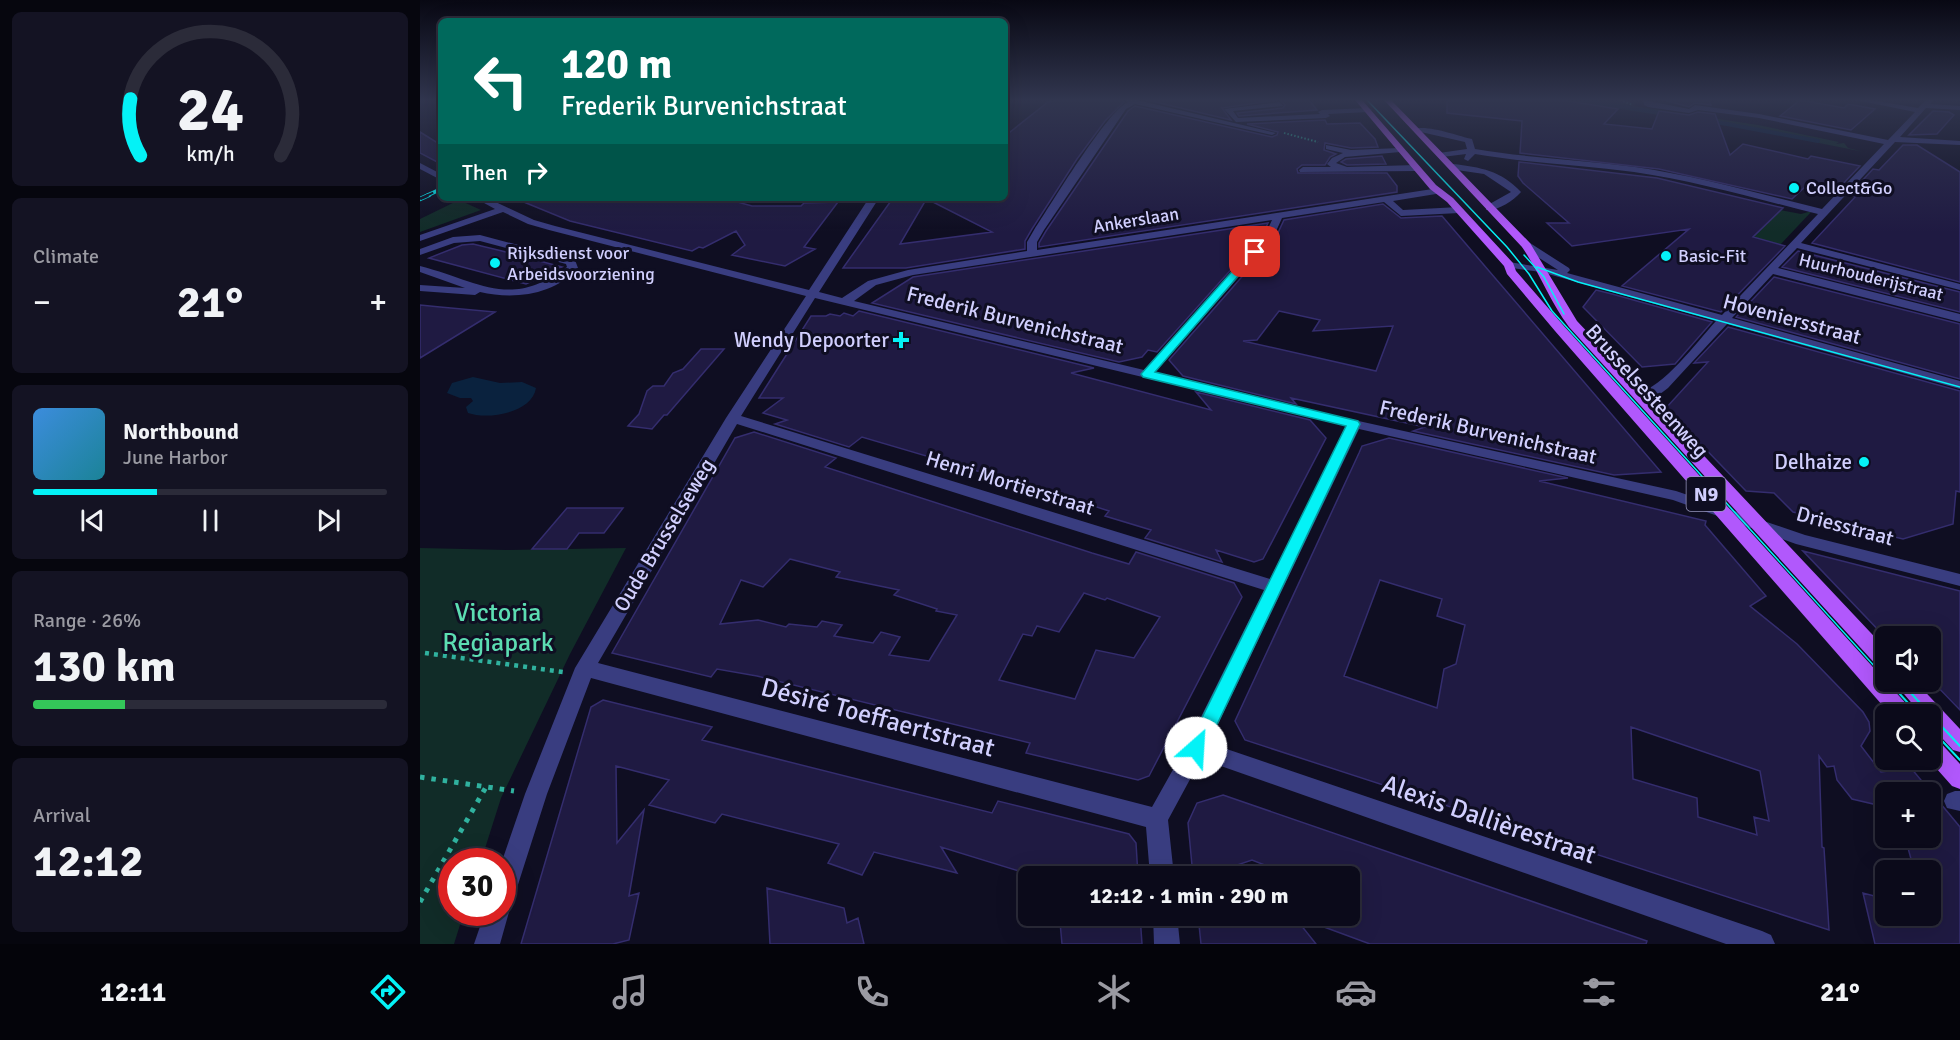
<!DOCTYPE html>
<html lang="en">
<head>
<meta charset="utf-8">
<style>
  :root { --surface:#0b0a1a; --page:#141323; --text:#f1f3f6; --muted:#9a9aa2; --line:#2b2b39; --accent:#04f2f6 }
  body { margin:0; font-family:Signika,sans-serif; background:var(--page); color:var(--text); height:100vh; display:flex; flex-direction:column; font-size:22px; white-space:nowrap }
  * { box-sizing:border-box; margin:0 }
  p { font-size:20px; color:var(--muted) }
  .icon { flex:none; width:33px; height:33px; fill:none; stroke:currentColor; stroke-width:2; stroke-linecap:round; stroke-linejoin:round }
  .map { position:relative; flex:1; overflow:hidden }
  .drawer { display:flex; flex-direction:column; gap:12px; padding:12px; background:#06060e; width:420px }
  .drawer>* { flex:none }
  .hud { position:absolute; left:18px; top:18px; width:570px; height:183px; border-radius:9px; box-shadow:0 6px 24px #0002,0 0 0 2px var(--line); background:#00695c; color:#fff; overflow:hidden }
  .buttons { position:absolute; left:1455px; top:626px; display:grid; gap:12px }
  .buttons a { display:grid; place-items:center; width:66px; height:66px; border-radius:9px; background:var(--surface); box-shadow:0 6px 24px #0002,0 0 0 2px var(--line); font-size:30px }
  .speed { position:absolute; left:18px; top:848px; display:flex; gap:12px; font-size:30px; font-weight:700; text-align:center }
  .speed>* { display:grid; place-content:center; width:78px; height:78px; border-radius:50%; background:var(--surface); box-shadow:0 6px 24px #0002,0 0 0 2px var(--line); line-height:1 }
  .speed .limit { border:9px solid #d22; background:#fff; color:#111 }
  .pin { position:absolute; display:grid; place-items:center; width:51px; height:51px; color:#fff; margin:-26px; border-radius:12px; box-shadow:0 3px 9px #0006 }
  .me { position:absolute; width:66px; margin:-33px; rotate:26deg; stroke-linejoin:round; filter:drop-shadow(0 0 4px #0008) }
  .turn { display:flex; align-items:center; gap:21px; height:126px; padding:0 24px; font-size:27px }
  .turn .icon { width:78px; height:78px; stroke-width:2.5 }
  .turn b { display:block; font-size:42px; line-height:51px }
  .then { display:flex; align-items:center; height:57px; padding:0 24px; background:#0003; gap:12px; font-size:22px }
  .big { font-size:45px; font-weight:700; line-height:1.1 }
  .drawer .card { flex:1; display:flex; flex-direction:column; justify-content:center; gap:9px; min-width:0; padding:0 21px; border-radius:9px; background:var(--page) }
  .drawer .dial { align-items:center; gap:0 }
  .dial svg { height:156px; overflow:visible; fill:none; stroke:var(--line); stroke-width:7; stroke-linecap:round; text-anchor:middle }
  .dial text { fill:var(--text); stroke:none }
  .song { display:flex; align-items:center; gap:18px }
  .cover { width:72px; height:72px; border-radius:9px; background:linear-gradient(135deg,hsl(210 70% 55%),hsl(190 70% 35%)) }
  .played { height:6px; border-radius:3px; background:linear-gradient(90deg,var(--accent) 35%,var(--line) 35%) }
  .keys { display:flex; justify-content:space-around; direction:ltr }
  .heat { display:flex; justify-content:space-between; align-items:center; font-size:33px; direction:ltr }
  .charge { height:9px; border-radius:4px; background:linear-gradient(90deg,#34c759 26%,var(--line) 0) }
  .trip { position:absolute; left:598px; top:866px; width:342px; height:60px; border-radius:9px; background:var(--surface); box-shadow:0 6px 24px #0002,0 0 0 2px var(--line); font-weight:700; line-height:60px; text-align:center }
  .tabs { display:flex; height:96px; justify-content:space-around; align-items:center; background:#04040a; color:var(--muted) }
  .tabs .icon { width:42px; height:42px }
  .tabs .active { color:var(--accent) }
  .tabs b { font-size:27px; color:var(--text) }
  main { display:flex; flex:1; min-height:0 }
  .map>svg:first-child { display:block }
  .green { fill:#112c28 }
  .water { fill:#0a223e }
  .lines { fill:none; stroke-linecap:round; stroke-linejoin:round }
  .stream { stroke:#0a223e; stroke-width:4 }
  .building { fill:#1f1a42; stroke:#342d6e; stroke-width:1.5; fill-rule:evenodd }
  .path-far2 { stroke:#30b29f; stroke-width:2; stroke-dasharray:1.5 2; stroke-linecap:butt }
  .path-far1 { stroke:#30b29f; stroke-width:4.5; stroke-dasharray:4 5; stroke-linecap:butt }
  .path { stroke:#30b29f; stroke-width:5; stroke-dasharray:4.5 7; stroke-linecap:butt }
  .minor { fill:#393d80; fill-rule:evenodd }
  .major { fill:#b158fc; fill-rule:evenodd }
  .tram-far1 { stroke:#04f2f6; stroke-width:1.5 }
  .tram { stroke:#04f2f6; stroke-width:2 }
  .rail-far1-casing { stroke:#04f2f6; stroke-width:4 }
  .rail-casing { stroke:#04f2f6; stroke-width:4.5 }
  .rail-far1 { stroke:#0f0e22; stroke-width:2; stroke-dasharray:8; stroke-linecap:butt }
  .rail { stroke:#0f0e22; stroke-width:3; stroke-dasharray:9; stroke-linecap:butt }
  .route { fill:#04f2f6; stroke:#039da0; stroke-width:1.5 }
  .poi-dot { fill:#04f2f6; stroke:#0f0e22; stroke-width:2 }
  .labels { text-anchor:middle; stroke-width:6; stroke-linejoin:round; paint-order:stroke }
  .far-poi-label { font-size:18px; fill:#d1cffe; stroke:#0f0e22; text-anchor:start }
  .far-street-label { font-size:18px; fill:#d1cffe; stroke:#0f0e22 }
  .shield { fill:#0f0e22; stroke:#9795bc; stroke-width:1.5 }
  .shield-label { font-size:20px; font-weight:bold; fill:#d1cffe }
  .street-label { font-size:21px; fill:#d1cffe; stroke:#0f0e22 }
  .poi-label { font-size:21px; fill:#d1cffe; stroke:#0f0e22; text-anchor:end }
  .near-park-label { font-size:26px; fill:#5cddb2; stroke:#0f0e22 }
  .near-street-label { font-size:26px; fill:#d1cffe; stroke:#0f0e22 }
</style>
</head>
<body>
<main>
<section class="drawer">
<div class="card dial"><svg viewBox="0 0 100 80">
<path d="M14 69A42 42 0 1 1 86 69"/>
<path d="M14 69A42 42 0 0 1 9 40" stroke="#04f2f6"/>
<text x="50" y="56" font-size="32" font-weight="700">24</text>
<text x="50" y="72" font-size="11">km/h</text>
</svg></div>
<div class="card"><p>Climate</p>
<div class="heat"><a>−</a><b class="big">21°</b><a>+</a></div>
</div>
<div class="card">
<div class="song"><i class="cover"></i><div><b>Northbound</b><p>June Harbor</p></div></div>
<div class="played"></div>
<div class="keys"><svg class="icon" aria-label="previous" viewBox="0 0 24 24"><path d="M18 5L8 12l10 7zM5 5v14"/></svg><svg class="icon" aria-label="pause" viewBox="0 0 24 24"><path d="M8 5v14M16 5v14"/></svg><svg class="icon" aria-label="next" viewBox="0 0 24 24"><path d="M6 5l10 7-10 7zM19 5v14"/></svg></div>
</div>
<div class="card"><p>Range · 26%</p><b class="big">130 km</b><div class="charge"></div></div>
<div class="card"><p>Arrival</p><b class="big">12:12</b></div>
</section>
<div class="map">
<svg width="1540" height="944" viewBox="0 0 1540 944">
  <rect width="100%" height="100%" fill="#0f0e22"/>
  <path class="green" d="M1142,100H1217L1214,106L1338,125L1419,142L1416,144L1424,143L1428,148L1444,152L1335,130Z
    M39,200L61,210L0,232V219Z
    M1360,210L1381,214L1392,211L1360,245L1350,242H1328Z
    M0,548L87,550L206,548L150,654L81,798L61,861H32V912H44L34,944H0Z"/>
  <path class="water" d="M53,377L80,383L102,382L116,388C112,413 68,420 48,413L46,407L53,401L51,398H40L27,393L32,383Z"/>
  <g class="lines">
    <path class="stream" d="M1161,100L1247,114
      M1291,121L1398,141"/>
  </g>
  <path class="building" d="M640,100H702L704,102L685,121L657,159L612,229L605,241V249L486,268H423L473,198H507L480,244L572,232L507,199L559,202L562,198H585V136L628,102Z
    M727,100H857L802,108L811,120Z
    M860,100H889L897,110L819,116L817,113L863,108L865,105Z
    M1027,100H1142L1198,109L1184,124L1232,129L1239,111L1269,115L1278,112L1295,114L1310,155L1323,144L1388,159L1391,156L1440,166L1416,191L1387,185L1372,199L1239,169L1100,153L1102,121L1027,113Z
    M1244,100H1289L1291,105L1275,103L1269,107Z
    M1380,100L1424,108L1428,104L1455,109L1431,130L1360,116Z
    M715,106L852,137L857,135L858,132L827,124L905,120L907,124L940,123L955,139L958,147L931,148L905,143L904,150L916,154L910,157L905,165H882L877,169L878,173H967L977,186V192L619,247V243L626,231L708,111Z
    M1513,111L1529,112L1534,115L1517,134L1489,135Z
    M0,132L21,145V164L0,153Z
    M1483,145H1497L1540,172V282L1392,243L1436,196L1429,195L1453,169L1459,170Z
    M962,156L966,164L927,165L921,162L926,159Z
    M1099,162L1237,178L1363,208L1333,237L1365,246L1301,312L1202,286L1269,229L1152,246L1127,223H1149L1103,183L1098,176Z
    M94,198H303L332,206H381L384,203L418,202L384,247L395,249L365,266L312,255L325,245L316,231L283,248L279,247L272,251L150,221Z
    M963,204L981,218L1022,216L1241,472L1194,475L993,431L1005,427L871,398L876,404L763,376L749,360L855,239L864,220ZM859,311L900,320L893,331L973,326L956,371L823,341L837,340Z
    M848,223L843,234L737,352L728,350L722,357L699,362L452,303L493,277Z
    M53,244L82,251L142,267L106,284L9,258L42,245Z
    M1378,251L1540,292V312L1362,267Z
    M1354,277L1540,324V379L1316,317Z
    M1176,290L1192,294L1292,322L1255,364L1222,367L1163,307Z
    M0,305L20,307L75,312L0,358Z
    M439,311L674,368L651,373L791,410L776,392L890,420L906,438L843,559L834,562L796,550L802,562L725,538L731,530L685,516L689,511L649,498L442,437L429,447L355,424L367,420L343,413L363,398H339L391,316H406L410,314L420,316L424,313L433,316Z
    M1308,327L1540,391V492L1536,491L1533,524L1483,539L1373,512L1354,493L1326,491L1246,408L1288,362L1274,363Z
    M281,349H304L247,415H244L232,429L208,426L219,414L227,391L233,386H244L253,373L263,369Z
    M334,432L416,458L405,467L672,553L709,564L716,552L814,583L822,597L729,776L718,780L606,753L610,743L337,676L297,669L291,677L192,653L315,438ZM370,559L420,572L416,577L479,590L474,595L517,609L516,611L537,615L509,661L469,655L480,637L461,632L453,643L414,636L422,625L402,621L397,627L369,624L366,627L338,620L300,624L321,580L343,587ZM664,593L685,600L687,598L740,617L714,658L676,650L655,699L579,680L603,634L612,636L617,626L639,632Z
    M969,438L1148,478L1119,481L1286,521L1285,525L1346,596L1330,606L1377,644L1443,712L1449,722L1450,731L1441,746L1461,772L1491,768L1540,827V944H1455L1443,893L1466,899V915H1510V870H1494L1485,837H1510V792H1466V807L1432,799L1417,780L1414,766L1407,767L1399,756L1402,847L1404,848L1409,930L825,740L815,721L939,453L942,446ZM960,580L1022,599L1017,616L1045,625L1036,664L1024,669L1017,708L924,676ZM1211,727L1340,771L1349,821L1334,817L1337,835L1278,817L1277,798L1213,779Z
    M147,508H203L184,533H159L147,549H112Z
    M1383,551L1540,591V710L1510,679V636H1464Z
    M183,700L292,727L282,740L572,813L578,801L709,834L716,843L718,876H600L602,872L521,847L537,873L454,852L442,875L408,863L419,844L302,814L295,823L229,805L249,780L196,766L197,843L224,810L209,896L219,893L209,940L193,944H101L171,707Z
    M803,795L1227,941L1226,944H950L877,917L878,915H930V876H852L855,869L832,860L817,865L814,876H773L768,823L777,803Z
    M347,888L424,908L427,923L438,918L444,944H350Z
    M672,915H720L722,944H642L640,922L672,917Z
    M778,915H873L896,944H781Z"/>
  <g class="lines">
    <path class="path-far2" d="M1200,100L1213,105
      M864,133L898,142"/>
    <path class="path-far1" d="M5,653L143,672"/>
    <path class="path" d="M0,777L94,791
      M0,902L66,787"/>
    <path class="minor" d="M704,100H717L856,133L852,135L715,104L706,109L624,230L617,242V250L1019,188L1023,191L1022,193L973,201L983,210L1039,207L1044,210L1039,213L981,216L964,202L862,218L853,238L735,372L934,420L1256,491L1385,535L1540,574V586L1376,544L1253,500L939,429L789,743L1342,931L1351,935L1355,944H1306L781,759L748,820L754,876H730L726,827L171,678L127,794L94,897L91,906L87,907L89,912L80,944H54L65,912H82V861L105,794L155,668L306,418L386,296L129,230L108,224L83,212L0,241V235L75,209L55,198H67L114,220L135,226L389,290L449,198H459L399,292L422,298L448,281L488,270L607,251V242L614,230C630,206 687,111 708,102ZM852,220L845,235L724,370L434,301L456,285L493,275ZM395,298L424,305L926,426L850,579L321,416ZM317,424L844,590L769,741L732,807L178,663Z
      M1223,100L1269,109L1275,105L1339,114L1468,140L1495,112L1436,100H1451L1498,108L1506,100H1513L1510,104L1540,106V110L1506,108L1480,137L1540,141V145L1475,142L1381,243L1540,284V290L1377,248L1358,268L1540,314V322L1353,274L1312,318L1540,381V389L1307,324L1248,388C1239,395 1229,403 1216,400L1214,397L1216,394C1244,387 1276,343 1296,321L1121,272L1085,267V263L1089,262L1138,270L1102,247V243H1110L1149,268L1150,270L1147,273L1302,315L1398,214C1337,199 1276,181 1214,172C1161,165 1108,163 1055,154L1048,161L1044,159L1046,154L1022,157L1018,155L1019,153L1047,149L1045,142L992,130C1004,123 1038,136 1052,139L1055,149C1108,158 1162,160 1215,167C1278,176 1340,194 1402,209L1464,144L1339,118L1278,110L1269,113L1228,107L1224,105Z
      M860,102L863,106L813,111L818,118L900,114L898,112L902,110L948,108L952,110L948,112L908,114L910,116L906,118L816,122L804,109Z
      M906,145L931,150L980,148L984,150L980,152L925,157L916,163L927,167L996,165L1000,168L996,171L880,172L879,170L883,167H911L907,164L912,158L923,153L906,149Z
      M0,163L21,174V180L0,169Z
      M1033,164C1060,167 1082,171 1101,192C1093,201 1078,211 1066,210V206L1091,192L1064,174L1030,169L1029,167Z
      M60,235L155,260L158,268C134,295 94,300 60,292L55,295L0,291V285L45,288L0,272V266C59,281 90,310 147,267L146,264L60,241L34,243L0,255V249L33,237Z
      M1535,791H1540V811L1527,808L1524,801L1527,794Z
      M733,915H757L760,944H734Z"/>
    <path class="major" d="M935,100H942L1016,185L1033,198L1093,263L1096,271L1143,325L1490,708L1493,714H1470L1135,331L1087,274L1084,266L1027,202L1010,189Z
      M964,100H971L1110,243L1157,321L1466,649V670L1459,668L1149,327C1130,302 1120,273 1102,247Z
      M1473,681H1495L1540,729V752L1533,750L1510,725V714H1501Z
      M1510,737L1517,739L1540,764V789L1532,786L1508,759H1510Z"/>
    <path class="tram-far1" d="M947,100L1087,247L1109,274L1132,311L1466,679
      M1104,255L1124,277L1144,314
      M1117,267L1158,282L1540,387"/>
    <path class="tram" d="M1468,681L1498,714
      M1480,681L1510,714
      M1510,714L1540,746
      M1510,728L1540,760"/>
    <g class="rail-far1-casing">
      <path id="rail-far1" d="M6,196L21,189"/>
    </g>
    <g class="rail-casing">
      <path id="rail" d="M0,199L9,195"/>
    </g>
    <use href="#rail-far1" class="rail-far1"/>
    <use href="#rail" class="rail"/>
  </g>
  <linearGradient id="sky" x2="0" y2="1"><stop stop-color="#080813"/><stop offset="0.43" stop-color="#31364f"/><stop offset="1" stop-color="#31364f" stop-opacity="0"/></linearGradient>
  <rect width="1540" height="232" fill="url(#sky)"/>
  <path class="route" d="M831,250L839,252L735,372L938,421L940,424L783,754L776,756L770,754L767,748L926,426L723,377L721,374Z"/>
  <g class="poi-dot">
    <circle cx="1374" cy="188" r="6"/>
    <circle cx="1246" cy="256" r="6"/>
    <circle cx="75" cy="263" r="6"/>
    <path d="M478 331h6v6h6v6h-6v6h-6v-6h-6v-6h6z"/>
    <circle cx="1444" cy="462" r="6"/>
  </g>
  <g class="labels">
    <g class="far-poi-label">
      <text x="1386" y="194">Collect&amp;Go</text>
      <text x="87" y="259">Rijksdienst voor<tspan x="87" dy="21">Arbeidsvoorziening</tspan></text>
      <text x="1258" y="262">Basic-Fit</text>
    </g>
    <g class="far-street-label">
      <text transform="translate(716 220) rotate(-9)" y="6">Ankerslaan</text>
      <text transform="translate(1451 277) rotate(14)" y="6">Huurhouderijstraat</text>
    </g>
    <rect class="shield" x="1266.5" y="477" width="39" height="34" rx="4.5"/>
    <g class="shield-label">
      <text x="1286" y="501">N9</text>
    </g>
    <g class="street-label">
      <text transform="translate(1372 319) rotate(15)" y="7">Hoveniersstraat</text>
      <text transform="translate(595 320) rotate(14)" y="7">Frederik Burvenichstraat</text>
      <text transform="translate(1227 391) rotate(48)" y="7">Brusselsesteenweg</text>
      <text transform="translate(1068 432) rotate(13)" y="7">Frederik Burvenichstraat</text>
      <text transform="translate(590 483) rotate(17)" y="7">Henri Mortierstraat</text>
      <text transform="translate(1425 526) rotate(15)" y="7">Driesstraat</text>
      <text transform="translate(244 535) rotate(-59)" y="7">Oude Brusselseweg</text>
    </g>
    <g class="poi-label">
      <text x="469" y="347">Wendy Depoorter</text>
      <text x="1432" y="469">Delhaize</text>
    </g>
    <g class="near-park-label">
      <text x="78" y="621">Victoria<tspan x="78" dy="30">Regiapark</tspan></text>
    </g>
    <g class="near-street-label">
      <text transform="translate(458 717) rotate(15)" y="9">Désiré Toeffaertstraat</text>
      <text transform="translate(1069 819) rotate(19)" y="9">Alexis Dallièrestraat</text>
    </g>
  </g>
</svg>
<div class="buttons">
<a><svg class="icon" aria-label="sound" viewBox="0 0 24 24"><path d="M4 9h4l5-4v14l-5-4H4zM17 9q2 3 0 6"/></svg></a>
<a><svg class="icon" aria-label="search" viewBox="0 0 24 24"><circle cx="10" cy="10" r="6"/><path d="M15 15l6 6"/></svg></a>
<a>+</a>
<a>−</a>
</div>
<div class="speed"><div class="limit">30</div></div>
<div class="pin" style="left:835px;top:252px;background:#d93025"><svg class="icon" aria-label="arrive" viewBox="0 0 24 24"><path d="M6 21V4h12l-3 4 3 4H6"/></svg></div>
<svg class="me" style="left:776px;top:748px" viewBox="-20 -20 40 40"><circle r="19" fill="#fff"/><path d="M0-13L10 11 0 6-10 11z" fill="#04f2f6"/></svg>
<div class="trip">12:12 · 1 min · 290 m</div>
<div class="hud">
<div class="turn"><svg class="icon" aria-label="left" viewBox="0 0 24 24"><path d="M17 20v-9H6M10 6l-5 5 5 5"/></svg><div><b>120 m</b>Frederik Burvenichstraat</div></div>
<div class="then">Then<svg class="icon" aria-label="right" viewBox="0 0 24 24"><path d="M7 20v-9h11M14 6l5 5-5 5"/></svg></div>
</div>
</div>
</main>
<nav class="tabs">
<b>12:11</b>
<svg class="icon active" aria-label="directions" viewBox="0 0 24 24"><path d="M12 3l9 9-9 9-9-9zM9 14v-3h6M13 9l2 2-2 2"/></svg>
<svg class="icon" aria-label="music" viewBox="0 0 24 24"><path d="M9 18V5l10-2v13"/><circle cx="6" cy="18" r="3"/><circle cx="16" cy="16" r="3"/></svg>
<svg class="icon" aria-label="phone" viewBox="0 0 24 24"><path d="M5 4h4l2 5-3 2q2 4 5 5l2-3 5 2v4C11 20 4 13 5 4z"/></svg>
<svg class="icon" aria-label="climate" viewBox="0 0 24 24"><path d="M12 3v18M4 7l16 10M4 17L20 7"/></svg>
<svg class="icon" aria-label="car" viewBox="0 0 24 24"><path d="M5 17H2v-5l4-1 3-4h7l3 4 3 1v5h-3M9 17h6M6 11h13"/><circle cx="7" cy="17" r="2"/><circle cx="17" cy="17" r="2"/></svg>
<svg class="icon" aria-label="filters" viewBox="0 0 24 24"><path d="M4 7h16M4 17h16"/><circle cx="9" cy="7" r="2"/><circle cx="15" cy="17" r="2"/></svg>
<b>21°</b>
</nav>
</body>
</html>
